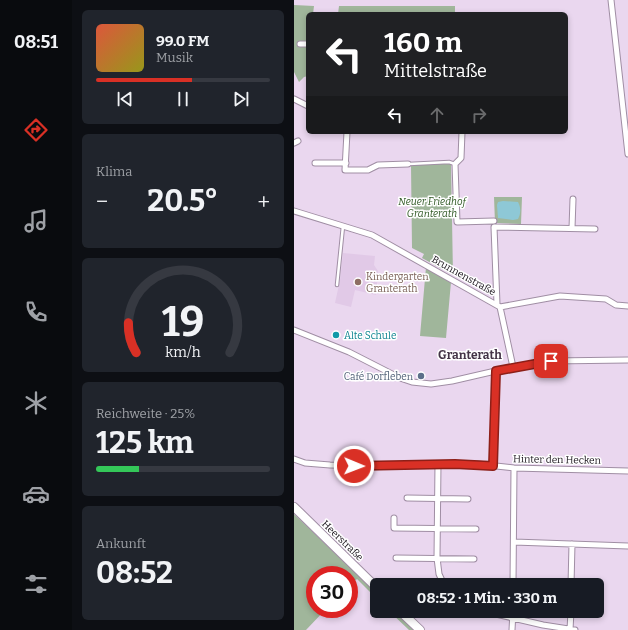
<!DOCTYPE html>
<html lang="de">
<head>
<meta charset="utf-8">
<style>
  :root { --surface:#171b24; --page:#20242c; --text:#f1f3f6; --muted:#9ea1a6; --line:#363941; --accent:#d93025 }
  body { margin:0; font-family:Bitter,serif; background:var(--page); color:var(--text); height:100vh; display:flex; flex-direction:column; font-size:15px; white-space:nowrap }
  * { box-sizing:border-box; margin:0 }
  p { font-size:13px; color:var(--muted) }
  .icon { flex:none; width:22px; height:22px; fill:none; stroke:currentColor; stroke-width:2; stroke-linecap:round; stroke-linejoin:round }
  .map { position:relative; flex:1; overflow:hidden }
  .sheet { display:flex; flex-direction:column; gap:10px; padding:10px; background:#0d0f14; width:222px }
  .sheet>* { flex:none }
  .hud { position:absolute; left:12px; top:12px; width:262px; height:122px; border-radius:6px; box-shadow:0 2px 6px #0003; background:#202124; color:#fff; overflow:hidden }
  .speed { position:absolute; left:12px; top:566px; display:flex; gap:8px; font-size:20px; font-weight:700; text-align:center }
  .speed>* { display:grid; place-content:center; width:52px; height:52px; border-radius:50%; background:var(--surface); box-shadow:0 2px 6px #0003; line-height:1 }
  .speed .limit { border:6px solid #d22; background:#fff; color:#111 }
  .pin { position:absolute; display:grid; place-items:center; width:34px; height:34px; color:#fff; margin:-17px; border-radius:8px; box-shadow:0 2px 6px #0006 }
  .me { position:absolute; width:44px; margin:-22px; rotate:91deg; stroke-linejoin:round; filter:drop-shadow(0 0 3px #0008) }
  .turn { display:flex; align-items:center; gap:14px; height:84px; padding:0 12px; font-size:18px }
  .turn .icon { width:52px; height:52px; stroke-width:2.5 }
  .turn b { display:block; font-size:28px; line-height:34px }
  .lanes { display:flex; align-items:center; height:38px; padding:0 12px; background:#0003; justify-content:center; gap:20px; direction:ltr }
  .lanes .off { opacity:.35 }
  .big { font-size:30px; font-weight:700; line-height:1.1 }
  .sheet .tile { flex:1; display:flex; flex-direction:column; justify-content:center; gap:6px; min-width:0; padding:0 14px; border-radius:6px; background:var(--page) }
  .sheet .dial { align-items:center; gap:0 }
  .dial svg { height:104px; overflow:visible; fill:none; stroke:var(--line); stroke-width:7; stroke-linecap:round; text-anchor:middle }
  .dial text { fill:var(--text); stroke:none }
  .song { display:flex; align-items:center; gap:12px }
  .cover { width:48px; height:48px; border-radius:6px; background:linear-gradient(135deg,hsl(10 70% 55%),hsl(60 70% 35%)) }
  .played { height:4px; border-radius:2px; background:linear-gradient(90deg,var(--accent) 55%,var(--line) 55%) }
  .keys { display:flex; justify-content:space-around; direction:ltr }
  .heat { display:flex; justify-content:space-between; align-items:center; font-size:22px; direction:ltr }
  .charge { height:6px; border-radius:3px; background:linear-gradient(90deg,#34c759 25%,var(--line) 0) }
  .trip { position:absolute; left:76px; top:578px; width:234px; height:40px; border-radius:6px; background:var(--surface); box-shadow:0 2px 6px #0003; font-weight:700; line-height:40px; text-align:center }
  main { display:flex; flex:1; min-height:0 }
  .tab-bar { display:flex; flex-direction:column; width:72px; justify-content:space-around; align-items:center; background:#090b0e; color:var(--muted) }
  .tab-bar .icon { width:28px; height:28px }
  .tab-bar .current { color:var(--accent) }
  .tab-bar b { font-size:18px; color:var(--text) }
  .map>svg:first-child { display:block }
  .built { fill:#e1c9e7 }
  .green { fill:#a0b69b }
  .water { fill:#8ec8d6 }
  .lines { fill:none; stroke-linecap:round; stroke-linejoin:round }
  .service-casing { stroke:#a08ea4; stroke-width:4.5 }
  .minor-casing { stroke:#a08ea4; stroke-width:7 }
  .primary-casing { stroke:#a08ea4; stroke-width:10 }
  .service { stroke:#fff; stroke-width:2.5 }
  .minor { stroke:#fff; stroke-width:5 }
  .primary { stroke:#fff; stroke-width:8 }
  .route-casing { stroke:#8d1f18; stroke-width:10 }
  .route { stroke:#d93025; stroke-width:7 }
  .education-dot { fill:#8d6e63; stroke:#fff; stroke-width:1.5 }
  .culture-dot { fill:#0f9aa8; stroke:#fff; stroke-width:1.5 }
  .service-dot { fill:#5c6f8a; stroke:#fff; stroke-width:1.5 }
  .labels { text-anchor:middle; stroke-width:3; stroke-linejoin:round; paint-order:stroke }
  .park-label { font-size:10px; font-style:italic; fill:#2e5723; stroke:#fff }
  .street-label { font-size:10px; fill:#150f17; stroke:#fff }
  .education-label { font-size:10px; fill:#785e54; stroke:#fff; text-anchor:start }
  .culture-label { font-size:10px; fill:#0d838f; stroke:#fff; text-anchor:start }
  .service-label { font-size:10px; fill:#4e5e75; stroke:#fff; text-anchor:end }
  .quarter-label { font-size:12px; font-weight:bold; fill:#443447; stroke:#fff }
</style>
</head>
<body>
<main>
<nav class="tab-bar">
<b>08:51</b>
<svg class="icon current" aria-label="directions" viewBox="0 0 24 24"><path d="M12 3l9 9-9 9-9-9zM9 14v-3h6M13 9l2 2-2 2"/></svg>
<svg class="icon" aria-label="music" viewBox="0 0 24 24"><path d="M9 18V5l10-2v13"/><circle cx="6" cy="18" r="3"/><circle cx="16" cy="16" r="3"/></svg>
<svg class="icon" aria-label="phone" viewBox="0 0 24 24"><path d="M5 4h4l2 5-3 2q2 4 5 5l2-3 5 2v4C11 20 4 13 5 4z"/></svg>
<svg class="icon" aria-label="climate" viewBox="0 0 24 24"><path d="M12 3v18M4 7l16 10M4 17L20 7"/></svg>
<svg class="icon" aria-label="car" viewBox="0 0 24 24"><path d="M5 17H2v-5l4-1 3-4h7l3 4 3 1v5h-3M9 17h6M6 11h13"/><circle cx="7" cy="17" r="2"/><circle cx="17" cy="17" r="2"/></svg>
<svg class="icon" aria-label="filters" viewBox="0 0 24 24"><path d="M4 7h16M4 17h16"/><circle cx="9" cy="7" r="2"/><circle cx="15" cy="17" r="2"/></svg>
</nav>
<section class="sheet">
<div class="tile">
<div class="song"><i class="cover"></i><div><b>99.0 FM</b><p>Musik</p></div></div>
<div class="played"></div>
<div class="keys"><svg class="icon" aria-label="previous" viewBox="0 0 24 24"><path d="M18 5L8 12l10 7zM5 5v14"/></svg><svg class="icon" aria-label="pause" viewBox="0 0 24 24"><path d="M8 5v14M16 5v14"/></svg><svg class="icon" aria-label="next" viewBox="0 0 24 24"><path d="M6 5l10 7-10 7zM19 5v14"/></svg></div>
</div>
<div class="tile"><p>Klima</p>
<div class="heat"><a>−</a><b class="big">20.5°</b><a>+</a></div>
</div>
<div class="tile dial"><svg viewBox="0 0 100 80">
<path d="M14 69A42 42 0 1 1 86 69"/>
<path d="M14 69A42 42 0 0 1 8 46" stroke="#d93025"/>
<text x="50" y="56" font-size="32" font-weight="700">19</text>
<text x="50" y="72" font-size="11">km/h</text>
</svg></div>
<div class="tile"><p>Reichweite · 25%</p><b class="big">125 km</b><div class="charge"></div></div>
<div class="tile"><p>Ankunft</p><b class="big">08:52</b></div>
</section>
<div class="map">
<svg width="334" height="630" viewBox="0 0 334 630">
  <rect width="100%" height="100%" fill="#ead7ef"/>
  <path class="built" d="M49,253L81,256L80,265L84,271L82,295L61,290L57,307L41,303L46,280Z"/>
  <path class="green" d="M0,5L20,6L19,14H14V76L10,77L5,82L0,72Z
    M45,6H161V14H44Z
    M157,163L159,275L128,258L130,254L118,248L117,165Z
    M200,197H228L227,224L201,223Z
    M132,267L157,282L152,338L126,336Z
    M0,514L83,593V599L63,579L55,586V575H21V609H32L12,630H0Z
    M95,611H101L121,630H115Z"/>
  <path class="water" d="M209,201L224,202C227,208 227,213 224,219L219,220L204,218L203,205L204,202Z"/>
  <g class="lines">
    <g class="service-casing">
      <path id="service" d="M115,164L155,162L161,164
        M43,285L49,226"/>
    </g>
    <g class="minor-casing">
      <path id="minor" d="M317,0L334,154
        M6,44H14
        M0,99L14,106
        M53,132L51,170H74L84,165L114,164
        M168,132L167,158L161,164L163,222L200,221
        M0,143L4,141
        M21,163H52
        M0,211L78,235L206,307L266,296L312,299L322,305L334,306
        M278,228L279,199
        M203,304L200,227L301,229
        M206,307L219,367
        M0,330L55,352L106,378L118,382L137,384L158,381L219,367L257,361L334,360
        M0,459L11,463L36,465L85,466L161,464H184L220,468L334,471
        M144,464L143,558L145,574L150,585
        M199,466L202,371
        M113,498L174,499
        M100,518V528L182,529
        M220,542L334,546
        M102,558L180,559
        M219,585L220,468
        M277,585L278,544
        M189,611L249,625L281,630
        M218,630L219,611
        M276,630L277,611"/>
    </g>
    <g class="primary-casing">
      <path id="primary" d="M0,507L83,588
        M106,611L126,630"/>
    </g>
    <use href="#service" class="service"/>
    <use href="#minor" class="minor"/>
    <use href="#primary" class="primary"/>
  </g>
  <g class="lines">
    <g class="route-casing">
      <path id="route" d="M60,466L161,464L199,466L202,371L257,361"/>
    </g>
    <use href="#route" class="route"/>
  </g>
  <circle class="education-dot" cx="64" cy="282" r="4"/>
  <circle class="culture-dot" cx="42" cy="335" r="4"/>
  <circle class="service-dot" cx="127" cy="376" r="4"/>
  <g class="labels">
    <g class="park-label">
      <text x="138" y="205">Neuer Friedhof<tspan x="138" dy="12">Granterath</tspan></text>
    </g>
    <g class="street-label">
      <text transform="translate(170 275) rotate(29)" y="4">Brunnenstraße</text>
      <text transform="translate(263 459) rotate(1)" y="4">Hinter den Hecken</text>
      <text transform="translate(49 540) rotate(44)" y="4">Heerstraße</text>
    </g>
    <g class="education-label">
      <text x="72" y="280">Kindergarten<tspan x="72" dy="12">Granterath</tspan></text>
    </g>
    <g class="culture-label">
      <text x="50" y="339">Alte Schule</text>
    </g>
    <g class="service-label">
      <text x="119" y="380">Café Dorfleben</text>
    </g>
    <g class="quarter-label">
      <text x="176" y="359">Granterath</text>
    </g>
  </g>
</svg>
<div class="speed"><div class="limit">30</div></div>
<div class="pin" style="left:257px;top:361px;background:#d93025"><svg class="icon" aria-label="arrive" viewBox="0 0 24 24"><path d="M6 21V4h12l-3 4 3 4H6"/></svg></div>
<svg class="me" style="left:60px;top:466px" viewBox="-20 -20 40 40"><circle r="17" fill="#d93025" stroke="#fff" stroke-width="3"/><path d="M0-11L8 9 0 5-8 9z" fill="#fff"/></svg>
<div class="trip">08:52 · 1 Min. · 330 m</div>
<div class="hud">
<div class="turn"><svg class="icon" aria-label="left" viewBox="0 0 24 24"><path d="M17 20v-9H6M10 6l-5 5 5 5"/></svg><div><b>160 m</b>Mittelstraße</div></div>
<div class="lanes"><svg class="icon" aria-label="left" viewBox="0 0 24 24"><path d="M17 20v-9H6M10 6l-5 5 5 5"/></svg><svg class="icon off" aria-label="ahead" viewBox="0 0 24 24"><path d="M12 20V5M6 11l6-6 6 6"/></svg><svg class="icon off" aria-label="right" viewBox="0 0 24 24"><path d="M7 20v-9h11M14 6l5 5-5 5"/></svg></div>
</div>
</div>
</main>
</body>
</html>
